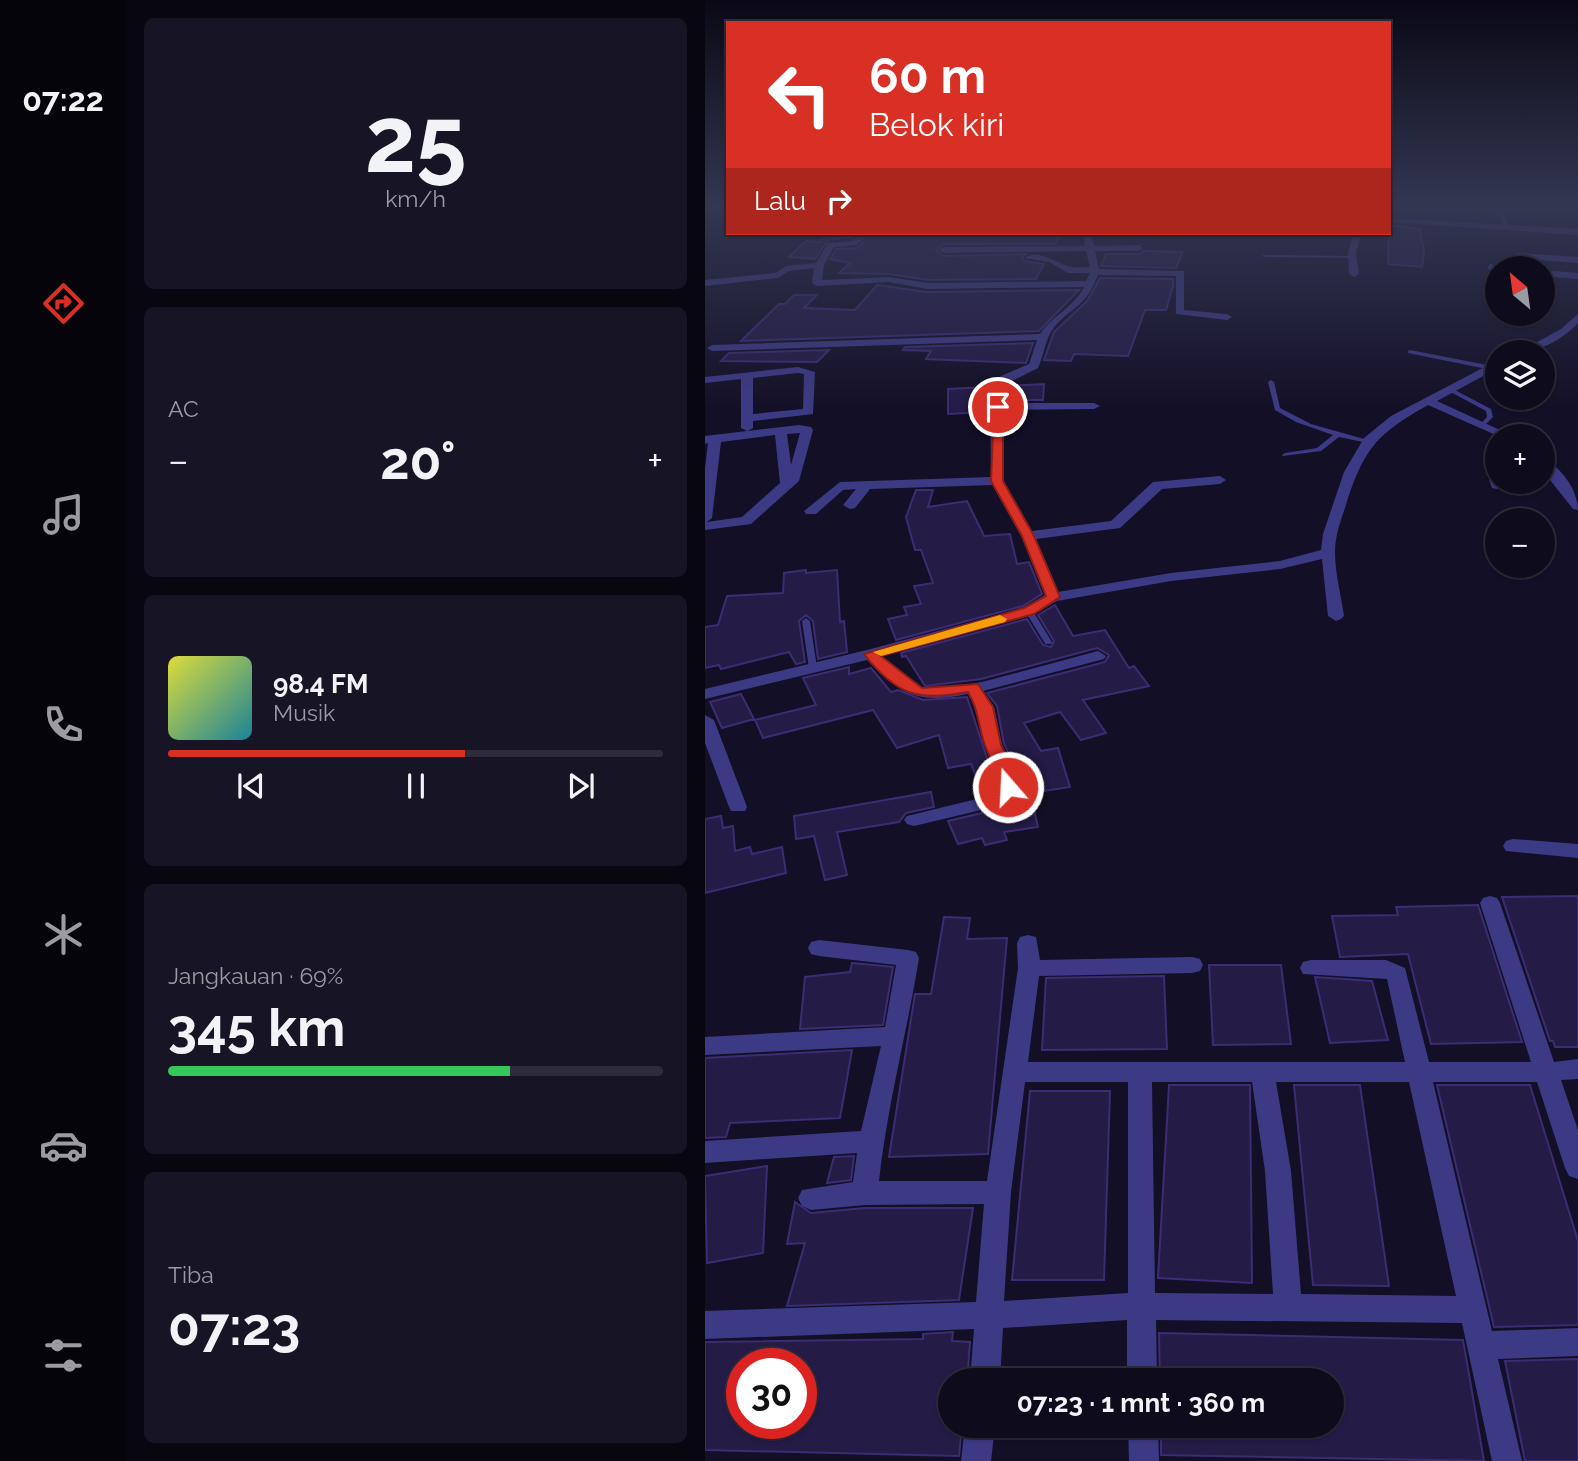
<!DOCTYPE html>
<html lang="id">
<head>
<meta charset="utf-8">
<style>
  :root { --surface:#0e0b1c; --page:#171425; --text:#f1f3f6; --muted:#9b9ba3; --line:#2e2b3b; --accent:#d93025 }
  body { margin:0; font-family:Raleway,sans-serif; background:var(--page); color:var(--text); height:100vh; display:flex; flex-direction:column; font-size:26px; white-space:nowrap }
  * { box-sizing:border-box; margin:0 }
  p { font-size:23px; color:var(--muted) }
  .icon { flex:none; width:38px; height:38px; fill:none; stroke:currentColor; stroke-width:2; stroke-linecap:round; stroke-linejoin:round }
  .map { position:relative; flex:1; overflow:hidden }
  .side { display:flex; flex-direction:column; gap:18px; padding:18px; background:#08060f; width:579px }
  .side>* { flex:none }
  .top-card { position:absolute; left:21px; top:21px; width:665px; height:214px; border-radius:0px; box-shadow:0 2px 5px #0004,0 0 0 2px var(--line); background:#d93025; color:#fff; overflow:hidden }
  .needle { width:46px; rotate:331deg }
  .fabs { position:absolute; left:780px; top:256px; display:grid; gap:14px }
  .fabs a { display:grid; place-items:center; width:70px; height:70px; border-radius:50%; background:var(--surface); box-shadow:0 2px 5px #0004,0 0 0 2px var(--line); font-size:35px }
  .speed { position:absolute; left:21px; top:1348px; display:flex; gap:14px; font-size:35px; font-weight:700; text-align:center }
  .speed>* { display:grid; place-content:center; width:91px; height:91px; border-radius:50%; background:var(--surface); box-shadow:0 2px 5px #0004,0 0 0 2px var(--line); line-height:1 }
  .speed .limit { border:10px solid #d22; background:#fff; color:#111 }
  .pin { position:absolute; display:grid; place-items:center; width:60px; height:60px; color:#fff; margin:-30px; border:4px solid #fff; border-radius:50%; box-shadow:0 2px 7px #0007 }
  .me { position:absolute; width:77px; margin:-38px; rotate:341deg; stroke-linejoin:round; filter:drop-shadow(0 0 5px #0008) }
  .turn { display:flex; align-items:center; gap:24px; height:147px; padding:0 28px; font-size:32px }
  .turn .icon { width:91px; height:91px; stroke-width:2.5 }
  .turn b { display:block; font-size:49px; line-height:60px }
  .then { display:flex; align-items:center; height:66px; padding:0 28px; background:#0003; gap:14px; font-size:26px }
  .big { font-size:52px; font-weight:700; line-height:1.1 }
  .side .widget { flex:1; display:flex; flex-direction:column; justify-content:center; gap:10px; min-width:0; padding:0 24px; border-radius:10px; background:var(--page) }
  .side .dial { align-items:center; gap:0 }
  .dial b { font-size:91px; line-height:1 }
  .song { display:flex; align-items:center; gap:21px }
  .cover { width:84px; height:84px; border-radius:10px; background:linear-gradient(135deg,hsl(60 70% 55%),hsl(190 70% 35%)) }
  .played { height:7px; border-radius:4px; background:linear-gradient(90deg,var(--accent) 60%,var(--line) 60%) }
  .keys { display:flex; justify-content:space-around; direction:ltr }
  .heat { display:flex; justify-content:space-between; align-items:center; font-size:38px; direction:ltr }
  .charge { height:10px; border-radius:5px; background:linear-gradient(90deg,#34c759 69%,var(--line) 0) }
  .trip { position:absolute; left:233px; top:1368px; width:406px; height:70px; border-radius:35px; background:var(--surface); box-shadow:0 2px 5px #0004,0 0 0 2px var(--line); font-weight:700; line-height:70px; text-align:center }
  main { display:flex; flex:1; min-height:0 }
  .tabs { display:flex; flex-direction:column; width:126px; justify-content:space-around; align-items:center; background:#06040b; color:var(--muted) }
  .tabs .icon { width:49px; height:49px }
  .tabs .active { color:var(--accent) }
  .tabs b { font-size:32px; color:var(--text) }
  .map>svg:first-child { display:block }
  .building { fill:#241b47; stroke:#3b2d73; stroke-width:2; fill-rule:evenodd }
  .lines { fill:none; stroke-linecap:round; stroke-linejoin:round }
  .lane { fill:#3d3a85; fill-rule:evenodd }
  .street { fill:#3d3a85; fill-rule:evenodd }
  .route { fill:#d93025; stroke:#8d1f18; stroke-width:2 }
  .slow { fill:#f59e0b }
</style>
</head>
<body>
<main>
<nav class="tabs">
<b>07:22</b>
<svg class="icon active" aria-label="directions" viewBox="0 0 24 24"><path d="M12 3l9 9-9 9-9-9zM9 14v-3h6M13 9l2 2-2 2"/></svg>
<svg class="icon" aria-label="music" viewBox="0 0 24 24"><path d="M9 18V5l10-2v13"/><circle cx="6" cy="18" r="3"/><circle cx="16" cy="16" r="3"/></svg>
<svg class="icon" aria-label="phone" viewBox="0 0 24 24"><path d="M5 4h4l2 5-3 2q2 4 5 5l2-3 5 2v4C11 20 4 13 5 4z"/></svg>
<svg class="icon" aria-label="climate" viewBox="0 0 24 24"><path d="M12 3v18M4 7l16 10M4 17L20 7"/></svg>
<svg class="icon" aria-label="car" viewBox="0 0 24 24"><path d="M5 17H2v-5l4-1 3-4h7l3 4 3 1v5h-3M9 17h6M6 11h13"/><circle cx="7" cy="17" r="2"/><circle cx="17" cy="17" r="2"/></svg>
<svg class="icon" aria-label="filters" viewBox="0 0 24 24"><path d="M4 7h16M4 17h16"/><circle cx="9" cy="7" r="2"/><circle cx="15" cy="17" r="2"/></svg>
</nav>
<section class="side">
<div class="widget dial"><b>25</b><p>km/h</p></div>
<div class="widget"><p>AC</p>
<div class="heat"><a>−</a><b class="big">20°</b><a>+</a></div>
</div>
<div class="widget">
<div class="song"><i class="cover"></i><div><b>98.4 FM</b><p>Musik</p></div></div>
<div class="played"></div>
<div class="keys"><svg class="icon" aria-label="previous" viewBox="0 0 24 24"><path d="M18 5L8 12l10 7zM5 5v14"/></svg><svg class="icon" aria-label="pause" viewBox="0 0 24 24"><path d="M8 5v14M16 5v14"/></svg><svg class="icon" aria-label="next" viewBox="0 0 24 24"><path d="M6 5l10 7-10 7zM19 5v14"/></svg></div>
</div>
<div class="widget"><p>Jangkauan · 69%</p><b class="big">345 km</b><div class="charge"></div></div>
<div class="widget"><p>Tiba</p><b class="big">07:23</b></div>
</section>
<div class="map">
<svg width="873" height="1461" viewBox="0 0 873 1461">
  <rect width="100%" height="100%" fill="#130f26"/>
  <path class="building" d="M684,225L715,229L719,252L717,267L683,264Z
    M298,233L356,234L350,244H238L231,250L238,256L321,254L317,257L319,261L339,264L331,279L223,280L184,274L134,273L145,263L125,259L131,249L152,248L164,237L173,235L296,236Z
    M122,236L148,237L123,240L110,259L84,257L101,241L115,242Z
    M439,251L478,252L471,268L396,266L401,254H434Z
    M395,278L468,279V286L461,310H440L423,356L369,354L366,361L339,360L349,332L382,301Z
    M172,285L222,292L374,290L334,331L36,341L74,304H80L89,295H112L99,308L150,310Z
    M328,343L321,363L221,359L226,351L198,350L200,347Z
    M124,350L112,362L16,361L24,353Z
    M339,384L338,400H300V388L303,386Z
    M282,387L283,412L243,414V389Z
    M211,490H228L223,507L262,501L279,536L305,534L312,564L324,562L337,594L318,606L191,640L183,619L202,615L199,607L216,604L209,586L228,583L216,550H210L201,517Z
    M101,570V573L132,570L135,622L139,621L142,652L113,659L108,621L101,615L94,621L100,662L91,664L84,652L16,669L14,665L0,668V627L13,625L22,596L78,593L79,573Z
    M350,605L368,636L400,630L424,668L429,666L444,686L378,700L401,733L376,740L355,712L319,723L336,751L353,748L365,787L325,793L333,827L299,832L302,840L280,845L277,838L253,844L243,821L298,808L317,792L312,769L299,744L292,706L282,693L400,662L404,655L392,648L276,679L220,686L201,656L197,657L196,653L322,619L338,645L346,647L349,641L333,615Z
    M144,667V674L166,668L186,692L193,690L218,700L262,697L292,789L278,795L266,764L243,768L234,735L192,748L168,710L58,738L50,720L111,705L98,678Z
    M36,694L49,719L17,728L5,702Z
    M226,792L229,807L201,813L194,822L132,832L142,875L120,880L109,836L91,839L89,816Z
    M16,816L18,828L28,826L30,851L45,847L47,854L77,847L81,873L0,893V819Z
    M873,896V1047H850L848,1041H845L797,897Z
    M773,905L817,1042L726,1044L703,954L635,957L627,916L693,915L691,907Z
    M239,917L265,918L262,939L302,938L283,1154L184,1157L210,994H226Z
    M147,963L188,967L178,1025L95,1029L100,977L145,972Z
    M504,965H576L586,1044L508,1045Z
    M459,976L462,1049L337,1050L341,978Z
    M610,977L667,981L683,1040L625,1043Z
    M147,1050L135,1118L25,1123L21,1137L0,1138V1058Z
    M464,1085H545L547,1283L453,1278Z
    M589,1085H655L684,1286L608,1285Z
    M732,1085H825L873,1241V1325L789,1327Z
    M325,1091H405L399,1280H307Z
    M149,1156L146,1180L122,1183L129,1157Z
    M62,1166L58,1253L2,1263L0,1176Z
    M90,1202L106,1213L160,1208H268L254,1300L82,1306L100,1243L82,1244Z
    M248,1332L247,1341L265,1342L262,1381H245V1426H257L254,1456L0,1450V1342L218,1339V1334ZM37,1363H96V1423H37Z
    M454,1333L758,1340L779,1461L456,1455V1426H626V1381H455Z
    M873,1359V1461H820L800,1361Z"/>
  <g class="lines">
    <path class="lane" d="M784,206C795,206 802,218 804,228H800L795,216Z
      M557,255L647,256L649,257L647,258L559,257Z
      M705,350L782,365L785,367L782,369L703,353V351Z
      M566,380L569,382L575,408L606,424L666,441L663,443L634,437L616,451L578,456L577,455L580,453L612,448L628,435L591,422L570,410L563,382Z
      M742,388H746L786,409L788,417L780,425H776L775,424L782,417L781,411L742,390Z
      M324,608L328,611L347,642L346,644H340L339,642L320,611Z
      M101,618L105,621L112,668L108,671L104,668L97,621Z"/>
    <path class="street" d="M0,206H23V209H0Z
      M684,218L873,229V235L684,222Z
      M156,233H165L152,245L129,247L119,265L117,280L184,277L223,283L381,281L385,273H363L344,262L319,258C336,248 351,265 367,267C372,268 379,267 385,267L381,251L238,253L234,250L238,247L380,246L378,233H386L389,246L434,245L438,248L434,251H390L394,269L479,271V310L522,314L527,317L522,320L471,314V276L393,275C380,307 372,303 350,326C340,338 339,355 333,368L297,386V403H389L395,406L389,409L297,410L298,481L327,531L406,521L448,482L515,476L521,480L515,484L457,489L415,528L331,539L353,592L466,573L575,561L616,550L618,534L639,472L659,438L686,416L793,360V368L732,401L808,436H793L723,405C672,434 659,448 641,505C636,520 630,535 630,552C630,573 636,595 639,616L636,619L631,621L623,616L617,559L575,569L466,581L352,601L329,614L177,656L209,684L219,689H233L277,682L393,651L401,656L399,659L278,691L289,707L297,745L310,770L314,792L297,805L209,826L202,824L199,820L202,816L284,796L295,790C292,772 283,759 279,742C274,725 273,710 263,694C214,704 196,696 162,660L0,699V689L162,650L319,608L340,595L316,536L288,485L165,489L150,508L145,509L138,505L151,489L138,490L111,514H101L99,511L135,482L286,477L285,385L296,376L324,364L332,340L7,351L2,348L7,345L335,334C347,316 370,306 379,287L222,289L184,282L112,286L107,283L109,268L84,271L73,278L0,286V280L70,273L81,266L111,263L123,243L147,241Z
      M649,233H657L651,252L654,274L649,277L644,274L643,252Z
      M812,253L873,257V263L809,258Z
      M785,264L796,266L797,268H793V271L782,269Z
      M838,270L873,273V279L838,276Z
      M873,314V323C858,339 835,352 814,352L856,329Z
      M93,367L110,372L108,414L48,421V428L43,431L94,425L106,427L108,430L94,481L46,524L0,530V468L3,443L0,444V436L42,431L36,428V379L0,383V377ZM93,373L99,374L98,409L48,414V378ZM95,433L86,465L82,434ZM70,435L75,483L37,517L2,522L7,518L16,442Z
      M838,459C857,467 873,491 873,510L868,509L838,471Z
      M793,474V481H797L799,485L792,489L787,488L784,480Z
      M0,715L9,720L42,807L40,811H26L24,807L0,743Z
      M808,839L873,844V858L801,851L798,846L801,841Z
      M785,896L792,898L795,903L849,1062L873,1059V1079L856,1080L873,1130V1179L864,1176L860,1168L832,1082H728L787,1331L873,1328V1356L793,1359L817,1461H787L757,1323L451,1320L452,1381H422V1320L298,1328L295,1381H265L269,1329L0,1339V1311L271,1302L279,1204L160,1205L106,1210L97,1206L93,1198L97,1190L148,1182L152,1153L0,1163V1141L156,1131L176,1046L0,1055V1037L180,1027L191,965L114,956L106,954L103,948L106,942L114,940L203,950L211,952L214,958C202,1033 182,1106 174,1181H282L313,968L312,943L315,937L323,935L331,937L335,960L487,957L495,959L498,965L495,971L487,973L334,976L323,1062H700L682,979L598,974L595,968L598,962L606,960H681L700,968L724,1062H826L775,903L778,898ZM320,1082H423V1293L299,1301L306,1192ZM447,1082H547L560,1171L568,1294L450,1293ZM571,1082H704L751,1296L596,1294L586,1171Z
      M260,1426H290L286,1461H256Z
      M423,1426H453L454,1461H424Z"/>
  </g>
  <linearGradient id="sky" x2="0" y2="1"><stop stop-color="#0a0815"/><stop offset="0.5" stop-color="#333752"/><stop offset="1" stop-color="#333752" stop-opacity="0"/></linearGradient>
  <rect width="873" height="411" fill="url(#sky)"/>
  <path class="route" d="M289,405L298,407V481L329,536L355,597L329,614L176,656L217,688L273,684L288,707L296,745L309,770L312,787L303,792L295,787C293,770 285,760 280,745C273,726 274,710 263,692C213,701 192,696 159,654L319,608L341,596L317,536L286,481Z"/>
  <path class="slow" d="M295,615L302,619L300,622L176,656L168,652Z"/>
</svg>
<div class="fabs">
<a><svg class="needle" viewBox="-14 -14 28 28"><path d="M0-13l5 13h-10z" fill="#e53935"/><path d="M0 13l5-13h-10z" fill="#9b9ba3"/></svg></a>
<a><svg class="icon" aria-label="layers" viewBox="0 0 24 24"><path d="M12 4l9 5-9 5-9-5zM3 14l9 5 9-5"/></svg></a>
<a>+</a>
<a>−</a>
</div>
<div class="speed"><div class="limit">30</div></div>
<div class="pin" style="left:293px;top:407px;background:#d93025"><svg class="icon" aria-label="arrive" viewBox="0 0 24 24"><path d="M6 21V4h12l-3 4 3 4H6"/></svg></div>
<svg class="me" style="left:303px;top:787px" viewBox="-20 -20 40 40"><circle r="17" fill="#d93025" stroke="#fff" stroke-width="3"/><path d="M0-11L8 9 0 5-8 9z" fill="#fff"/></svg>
<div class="trip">07:23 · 1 mnt · 360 m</div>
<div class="top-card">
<div class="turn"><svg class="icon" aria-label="left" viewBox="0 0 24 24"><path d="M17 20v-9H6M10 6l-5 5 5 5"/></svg><div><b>60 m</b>Belok kiri</div></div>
<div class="then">Lalu<svg class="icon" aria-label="right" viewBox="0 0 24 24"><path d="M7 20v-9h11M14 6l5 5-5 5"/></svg></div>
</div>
</div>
</main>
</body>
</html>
